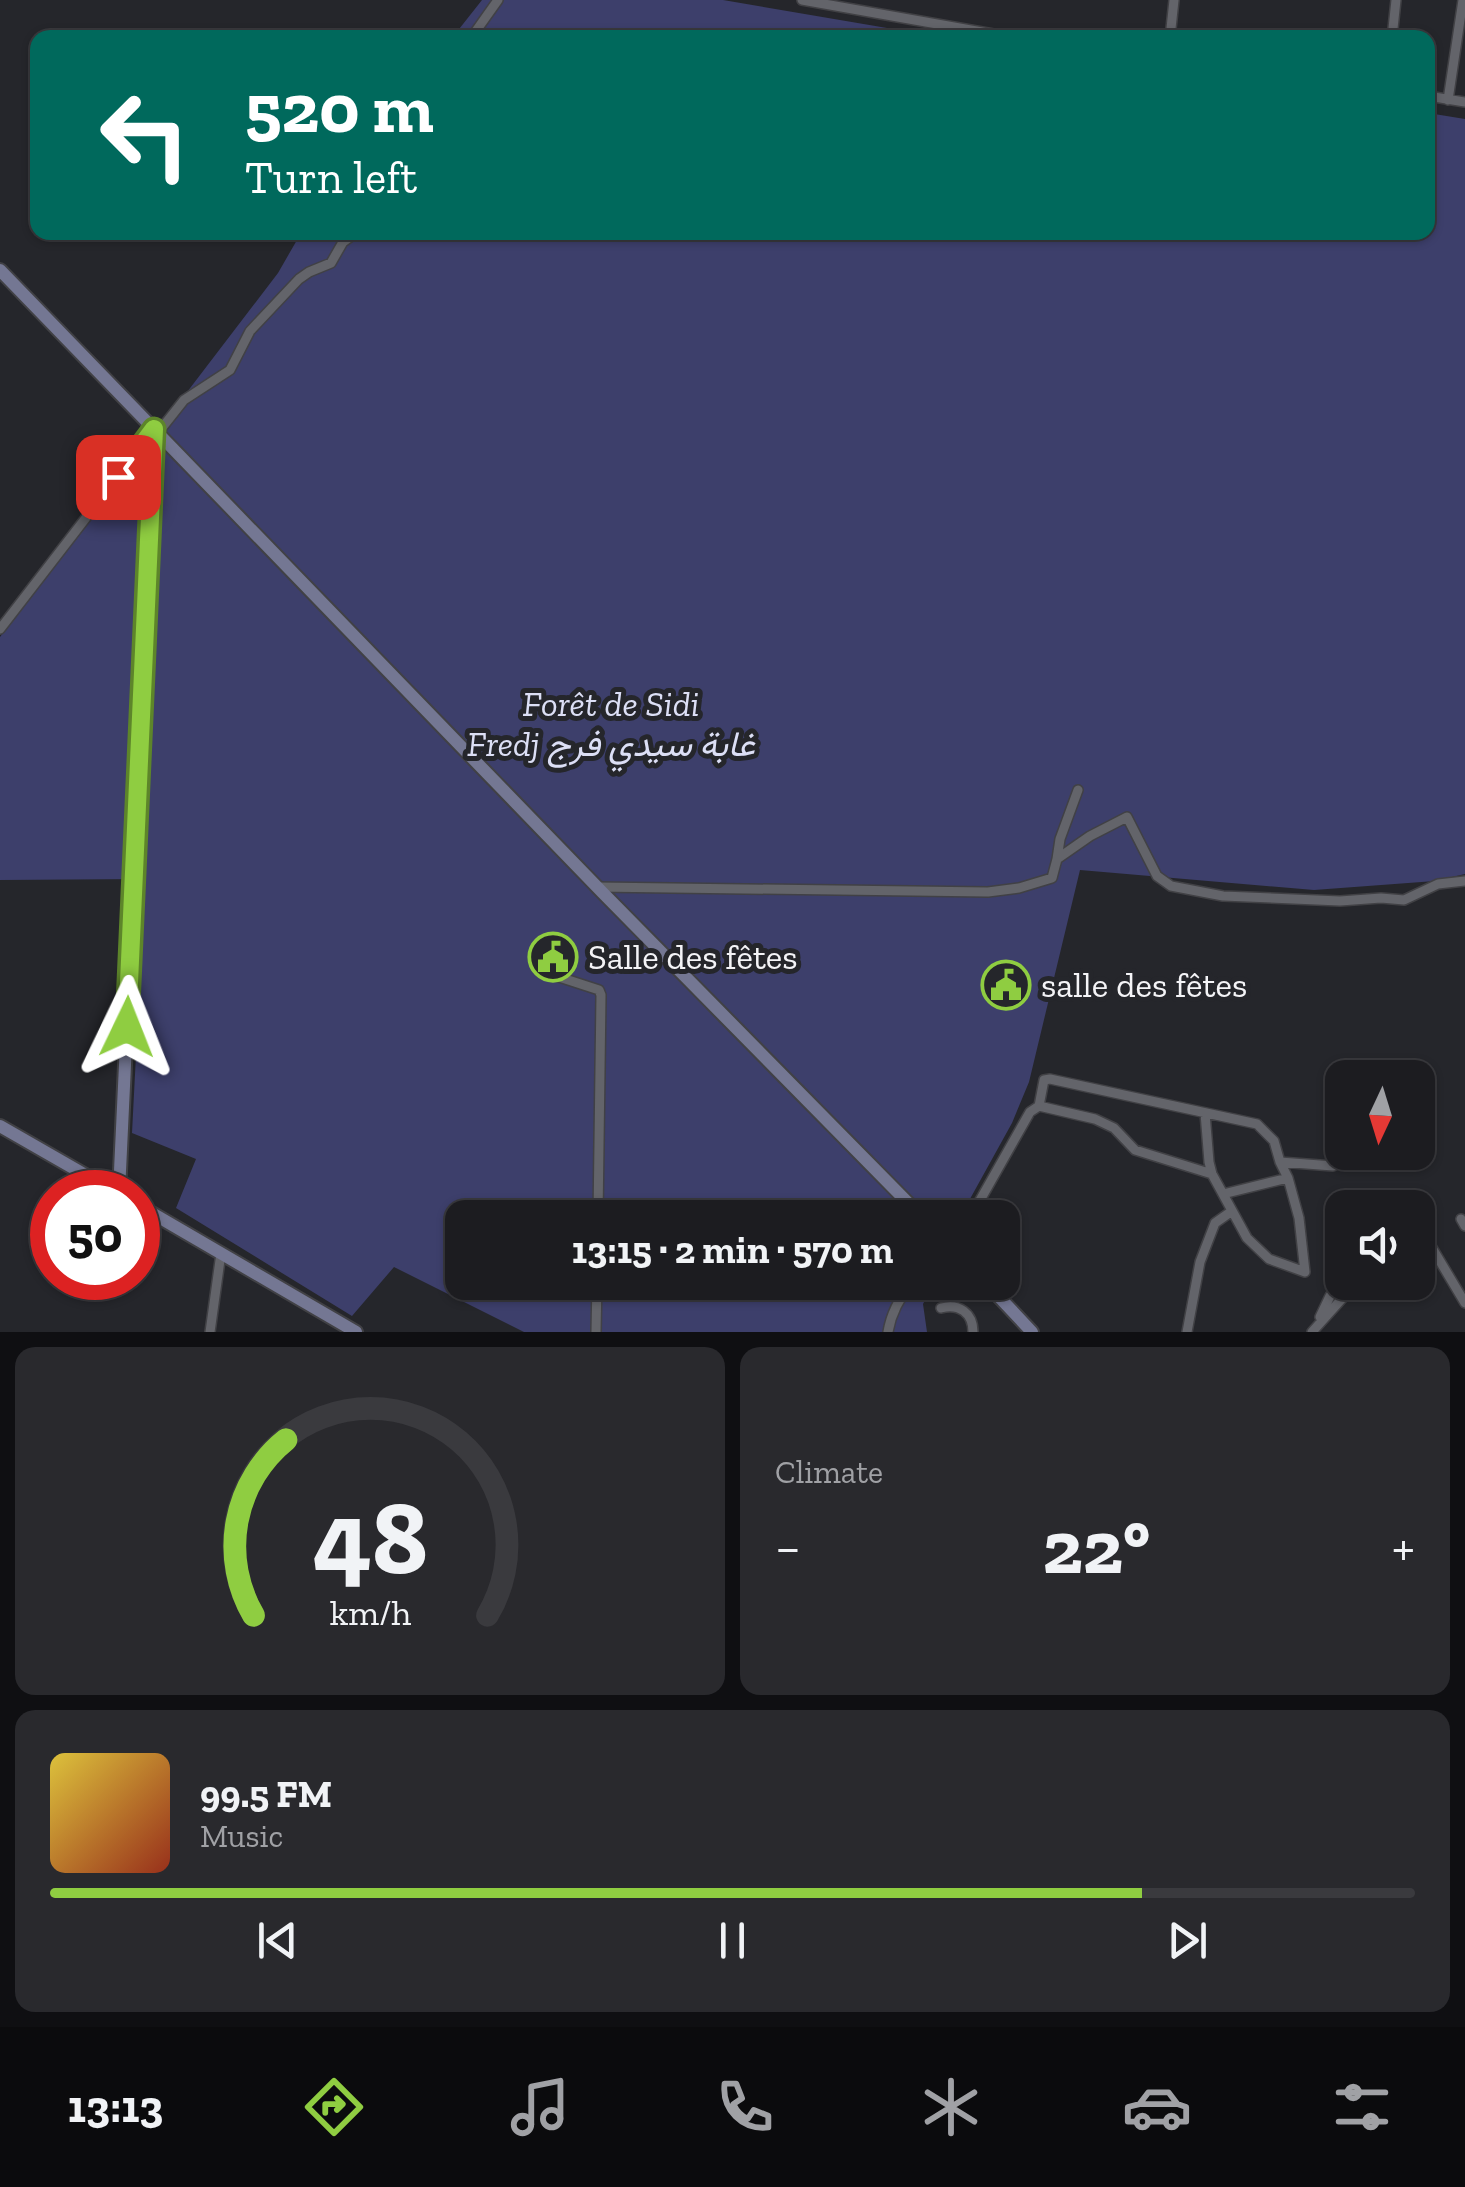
<!DOCTYPE html>
<html lang="en">
<head>
<meta charset="utf-8">
<style>
  :root { --surface:#1c1c20; --page:#29292d; --text:#f1f3f6; --muted:#a0a1a5; --line:#3a3a3e; --accent:#8fcd41 }
  body { margin:0; font-family:"Zilla Slab",Vazirmatn,serif; background:var(--page); color:var(--text); height:100vh; display:flex; flex-direction:column; font-size:38px; white-space:nowrap }
  * { box-sizing:border-box; margin:0 }
  p { font-size:32px; color:var(--muted) }
  .icon { flex:none; width:55px; height:55px; fill:none; stroke:currentColor; stroke-width:2; stroke-linecap:round; stroke-linejoin:round }
  .map { position:relative; height:1332px; overflow:hidden }
  .sheet { display:flex; flex-direction:column; gap:15px; padding:15px; background:#0f0f12; flex:1 }
  .sheet>* { flex:none }
  .banner { position:absolute; left:30px; top:30px; width:1405px; height:210px; border-radius:20px; box-shadow:0 2px 8px #0004,0 0 0 2px var(--line); background:#00695c; color:#fff; overflow:hidden }
  .needle { width:65px; rotate:184deg }
  .controls { position:absolute; left:1325px; top:1060px; display:grid; gap:20px }
  .controls a { display:grid; place-items:center; width:110px; height:110px; border-radius:20px; background:var(--surface); box-shadow:0 2px 8px #0004,0 0 0 2px var(--line); font-size:50px }
  .speed { position:absolute; left:30px; top:1170px; display:flex; gap:20px; font-size:50px; font-weight:700; text-align:center }
  .speed>* { display:grid; place-content:center; width:130px; height:130px; border-radius:50%; background:var(--surface); box-shadow:0 2px 8px #0004,0 0 0 2px var(--line); line-height:1 }
  .speed .limit { border:15px solid #d22; background:#fff; color:#111 }
  .pin { position:absolute; display:grid; place-items:center; width:85px; height:85px; color:#fff; margin:-42px; border-radius:20px; box-shadow:0 5px 15px #0006 }
  .me { position:absolute; width:110px; margin:-55px; rotate:2deg; stroke-linejoin:round; filter:drop-shadow(0 0 8px #0008) }
  .turn { display:flex; align-items:center; gap:35px; height:210px; padding:0 50px; font-size:45px }
  .turn .icon { width:130px; height:130px; stroke-width:2.5 }
  .turn b { display:block; font-size:70px; line-height:85px }
  .big { font-size:75px; font-weight:700; line-height:1.1 }
  .sheet .card { flex:1; display:flex; flex-direction:column; justify-content:center; gap:15px; min-width:0; padding:0 35px; border-radius:20px; background:var(--page) }
  .sheet .dial { align-items:center; gap:0 }
  .dial svg { height:260px; overflow:visible; fill:none; stroke:var(--line); stroke-width:7; stroke-linecap:round; text-anchor:middle }
  .dial text { fill:var(--text); stroke:none }
  .song { display:flex; align-items:center; gap:30px }
  .cover { width:120px; height:120px; border-radius:15px; background:linear-gradient(135deg,hsl(50 70% 55%),hsl(10 70% 35%)) }
  .played { height:10px; border-radius:5px; background:linear-gradient(90deg,var(--accent) 80%,var(--line) 80%) }
  .keys { display:flex; justify-content:space-around; direction:ltr }
  .heat { display:flex; justify-content:space-between; align-items:center; font-size:55px; direction:ltr }
  .sheet .tiles { flex:1; display:grid; gap:15px; grid-template-columns:1fr 1fr }
  .card:last-child { grid-column:span 2 }
  .trip { position:absolute; left:445px; top:1200px; width:575px; height:100px; border-radius:20px; background:var(--surface); box-shadow:0 2px 8px #0004,0 0 0 2px var(--line); font-weight:700; line-height:100px; text-align:center }
  .tab-bar { display:flex; height:160px; justify-content:space-around; align-items:center; background:#0b0b0d; color:var(--muted) }
  .tab-bar .icon { width:70px; height:70px }
  .tab-bar .current { color:var(--accent) }
  .tab-bar b { font-size:45px; color:var(--text) }
  .map>svg:first-child { display:block }
  .green { fill:#3d3f6b }
  .lines { fill:none; stroke-linecap:round; stroke-linejoin:round }
  .street-casing { stroke:#414145; stroke-width:12 }
  .secondary-casing { stroke:#414145; stroke-width:16 }
  .street { stroke:#63646a; stroke-width:9 }
  .secondary { stroke:#747793; stroke-width:12 }
  .route-casing { stroke:#5d852a; stroke-width:25 }
  .route { stroke:#8fcd41; stroke-width:18 }
  .labels { text-anchor:middle; stroke-width:10; stroke-linejoin:round; paint-order:stroke }
  .park-label { font-size:35px; font-style:italic; fill:#dcdff5; stroke:#25262b }
  .poi-label { font-size:35px; fill:#f4f4f7; stroke:#25262b; text-anchor:start }
</style>
</head>
<body>
<div class="map">
<svg width="1465" height="1332" viewBox="0 0 1465 1332">
  <rect width="100%" height="100%" fill="#25262b"/>
  <path class="green" d="M482,0H723L940,37L452,38Z
    M1428,113L1465,119V874L1435,881L1314,890L1080,870L1029,1082L1012,1123L960,1217L462,1218V1282L934,1283L923,1304L927,1332H524L394,1267L352,1316L176,1208L196,1159L132,1133L145,879L0,880V637L278,273L301,233L1428,232Z"/>
  <g class="lines">
    <g class="street-casing">
      <path id="street" d="M802,0L1016,38
        M471,38L498,0
        M1170,38L1174,0
        M1392,38L1396,0
        M1428,96L1465,102
        M1448,100L1463,0
        M161,429L184,400L230,370L250,331L299,279L309,272L331,263L343,242L357,232
        M0,629L153,431
        M1057,859L1060,839L1078,790
        M597,887L988,892L1019,888L1052,878L1057,859L1090,836L1127,817L1157,876L1171,886L1223,896L1340,901L1381,898L1404,900L1438,884L1465,881
        M556,976L599,990L601,995L598,1218
        M1039,1106L1095,1119L1114,1128L1135,1150L1212,1174
        M1280,1162L1333,1166
        M1223,1194L1288,1178
        M970,1218L1030,1112L1039,1106L1044,1080L1050,1079L1257,1124L1274,1141L1280,1162L1288,1178L1299,1218L1305,1272L1269,1259L1247,1238L1212,1174L1209,1162L1205,1113
        M1461,1219L1465,1226
        M1418,1228L1425,1232L1428,1241L1465,1303
        M941,1308C959,1303 973,1313 973,1332
        M1320,1317L1330,1296L1342,1282
        M210,1332L221,1253
        M596,1332L597,1282
        M888,1332C891,1313 900,1297 912,1282
        M1187,1332L1200,1262L1215,1223L1232,1211
        M1312,1332L1357,1282"/>
    </g>
    <g class="secondary-casing">
      <path id="secondary" d="M0,270L602,892L923,1218
        M0,1126L115,1192
        M119,1192L155,429
        M138,1205L356,1332
        M985,1282L1032,1332"/>
    </g>
    <use href="#street" class="street"/>
    <use href="#secondary" class="secondary"/>
  </g>
  <g class="lines">
    <g class="route-casing">
      <path id="route" d="M118,477L154,429L127,1027"/>
    </g>
    <use href="#route" class="route"/>
  </g>
  <defs>
    <g id="civic-ring" transform="scale(2.5)"><circle r="9.5" fill="#25262b" stroke="#8fcd41" stroke-width="1.5"/><path d="M-.6-6.5H3V-4.5H.6V-3L4-1V1h2V6H-6V1h2V-1L-.6-3ZM-1.2 2.5V6h2.4V2.5Z" fill="#8fcd41"/></g>
  </defs>
  <g fill-rule="evenodd">
    <use href="#civic-ring" x="553" y="957"/>
    <use href="#civic-ring" x="1006" y="985"/>
  </g>
  <g class="labels">
    <g class="park-label">
      <text x="611" y="716">Forêt de Sidi<tspan x="611" dy="40">Fredj غابة سيدي فرج</tspan></text>
    </g>
    <g class="poi-label">
      <text x="588" y="969">Salle des fêtes</text>
      <text x="1041" y="997">salle des fêtes</text>
    </g>
  </g>
</svg>
<div class="controls">
<a><svg class="needle" viewBox="-14 -14 28 28"><path d="M0-13l5 13h-10z" fill="#e53935"/><path d="M0 13l5-13h-10z" fill="#a0a1a5"/></svg></a>
<a><svg class="icon" aria-label="sound" viewBox="0 0 24 24"><path d="M4 9h4l5-4v14l-5-4H4zM17 9q2 3 0 6"/></svg></a>
</div>
<div class="speed"><div class="limit">50</div></div>
<div class="pin" style="left:118px;top:477px;background:#d93025"><svg class="icon" aria-label="arrive" viewBox="0 0 24 24"><path d="M6 21V4h12l-3 4 3 4H6"/></svg></div>
<svg class="me" style="left:127px;top:1027px" viewBox="-20 -20 40 40"><path d="M0-17L14 15 0 8-14 15z" fill="#8fcd41" stroke="#fff" stroke-width="4"/></svg>
<div class="trip">13:15 · 2 min · 570 m</div>
<div class="banner">
<div class="turn"><svg class="icon" aria-label="left" viewBox="0 0 24 24"><path d="M17 20v-9H6M10 6l-5 5 5 5"/></svg><div><b>520 m</b>Turn left</div></div>
</div>
</div>
<section class="sheet">
<div class="tiles">
<div class="card dial"><svg viewBox="0 0 100 80">
<path d="M14 69A42 42 0 1 1 86 69"/>
<path d="M14 69A42 42 0 0 1 24 15" stroke="#8fcd41"/>
<text x="50" y="56" font-size="32" font-weight="700">48</text>
<text x="50" y="72" font-size="11">km/h</text>
</svg></div>
<div class="card"><p>Climate</p>
<div class="heat"><a>−</a><b class="big">22°</b><a>+</a></div>
</div>
<div class="card">
<div class="song"><i class="cover"></i><div><b>99.5 FM</b><p>Music</p></div></div>
<div class="played"></div>
<div class="keys"><svg class="icon" aria-label="previous" viewBox="0 0 24 24"><path d="M18 5L8 12l10 7zM5 5v14"/></svg><svg class="icon" aria-label="pause" viewBox="0 0 24 24"><path d="M8 5v14M16 5v14"/></svg><svg class="icon" aria-label="next" viewBox="0 0 24 24"><path d="M6 5l10 7-10 7zM19 5v14"/></svg></div>
</div>
</div>
</section>
<nav class="tab-bar">
<b>13:13</b>
<svg class="icon current" aria-label="directions" viewBox="0 0 24 24"><path d="M12 3l9 9-9 9-9-9zM9 14v-3h6M13 9l2 2-2 2"/></svg>
<svg class="icon" aria-label="music" viewBox="0 0 24 24"><path d="M9 18V5l10-2v13"/><circle cx="6" cy="18" r="3"/><circle cx="16" cy="16" r="3"/></svg>
<svg class="icon" aria-label="phone" viewBox="0 0 24 24"><path d="M5 4h4l2 5-3 2q2 4 5 5l2-3 5 2v4C11 20 4 13 5 4z"/></svg>
<svg class="icon" aria-label="climate" viewBox="0 0 24 24"><path d="M12 3v18M4 7l16 10M4 17L20 7"/></svg>
<svg class="icon" aria-label="car" viewBox="0 0 24 24"><path d="M5 17H2v-5l4-1 3-4h7l3 4 3 1v5h-3M9 17h6M6 11h13"/><circle cx="7" cy="17" r="2"/><circle cx="17" cy="17" r="2"/></svg>
<svg class="icon" aria-label="filters" viewBox="0 0 24 24"><path d="M4 7h16M4 17h16"/><circle cx="9" cy="7" r="2"/><circle cx="15" cy="17" r="2"/></svg>
</nav>
</body>
</html>
